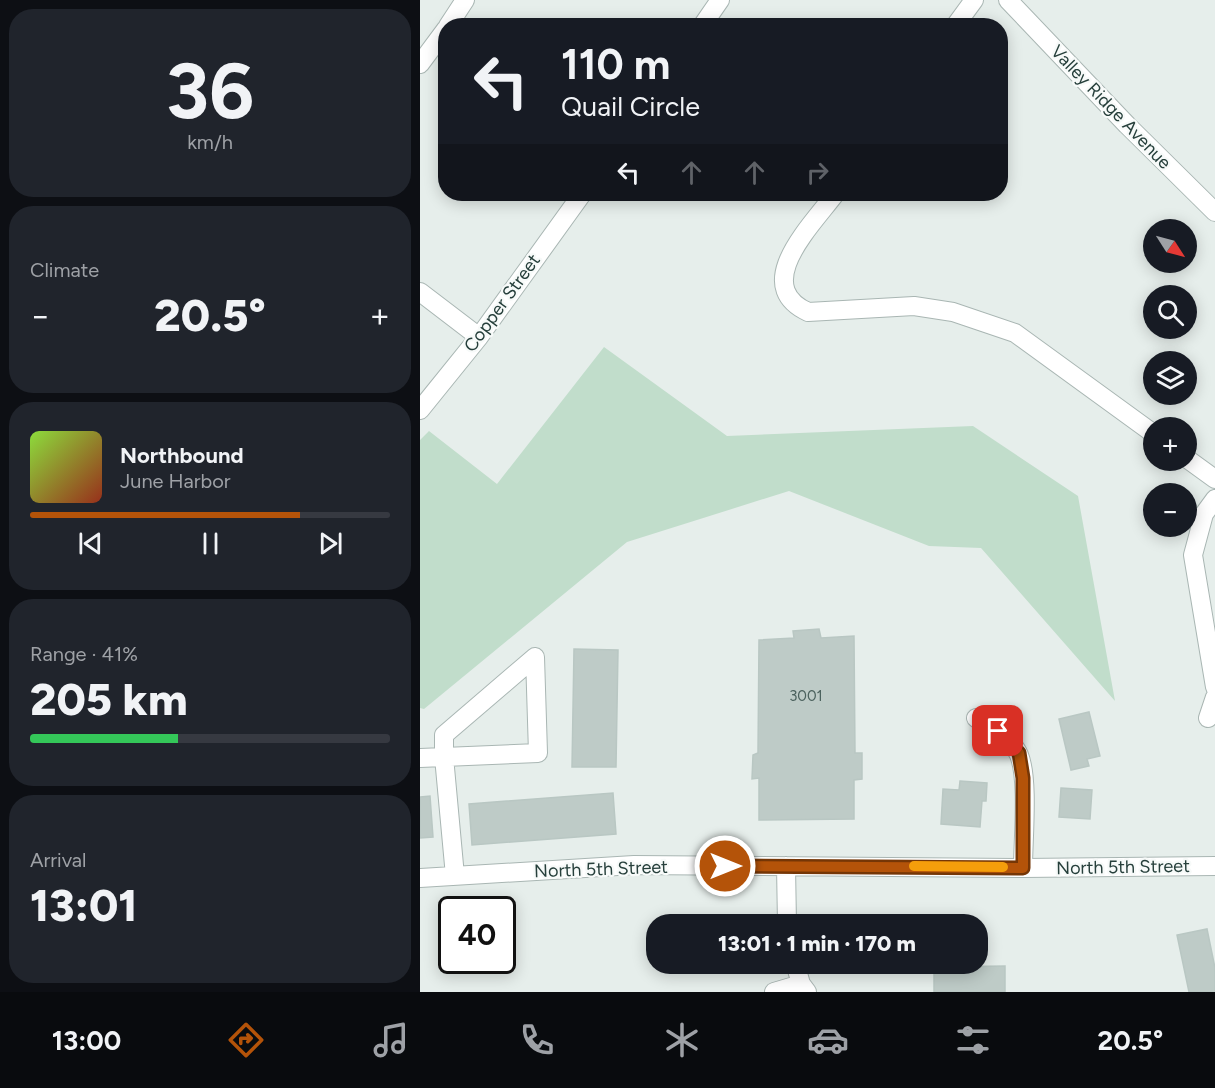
<!DOCTYPE html>
<html lang="en">
<head>
<meta charset="utf-8">
<style>
  :root { --surface:#171b24; --page:#20242c; --text:#f1f3f6; --muted:#9ea1a6; --line:#363941; --accent:#b45309 }
  body { margin:0; font-family:Figtree,sans-serif; background:var(--page); color:var(--text); height:100vh; display:flex; flex-direction:column; font-size:22px; white-space:nowrap }
  * { box-sizing:border-box; margin:0 }
  p { font-size:20px; color:var(--muted) }
  .icon { flex:none; width:33px; height:33px; fill:none; stroke:currentColor; stroke-width:2; stroke-linecap:round; stroke-linejoin:round }
  .map { position:relative; flex:1; overflow:hidden }
  .details { display:flex; flex-direction:column; gap:9px; padding:9px; background:#0d0f14; width:420px }
  .details>* { flex:none }
  .top-card { position:absolute; left:18px; top:18px; width:570px; height:183px; border-radius:24px; box-shadow:0 3px 15px #0003; background:#171b24; color:var(--text); overflow:hidden }
  .needle { width:39px; rotate:126deg }
  .buttons { position:absolute; left:723px; top:219px; display:grid; gap:12px }
  .buttons a { display:grid; place-items:center; width:54px; height:54px; border-radius:50%; background:var(--surface); box-shadow:0 3px 15px #0003; font-size:30px }
  .speed { position:absolute; left:18px; top:896px; display:flex; gap:12px; font-size:30px; font-weight:700; text-align:center }
  .speed>* { display:grid; place-content:center; width:78px; height:78px; border-radius:50%; background:var(--surface); box-shadow:0 3px 15px #0003; line-height:1 }
  .speed .limit { border:3px solid #111; border-radius:9px; background:#fff; color:#111 }
  .pin { position:absolute; display:grid; place-items:center; width:51px; height:51px; color:#fff; margin:-26px; border-radius:12px; box-shadow:0 3px 9px #0006 }
  .me { position:absolute; width:66px; margin:-33px; rotate:90deg; stroke-linejoin:round; filter:drop-shadow(0 0 4px #0008) }
  .turn { display:flex; align-items:center; gap:21px; height:126px; padding:0 24px; font-size:27px }
  .turn .icon { width:78px; height:78px; stroke-width:2.5 }
  .turn b { display:block; font-size:42px; line-height:51px }
  .lanes { display:flex; align-items:center; height:57px; padding:0 24px; background:#0003; justify-content:center; gap:30px; direction:ltr }
  .lanes .off { opacity:.35 }
  .big { font-size:45px; font-weight:800; line-height:1.1 }
  .details .card { flex:1; display:flex; flex-direction:column; justify-content:center; gap:9px; min-width:0; padding:0 21px; border-radius:24px; background:var(--page) }
  .details .dial { align-items:center; gap:0 }
  .dial b { font-size:78px; line-height:1 }
  .song { display:flex; align-items:center; gap:18px }
  .cover { width:72px; height:72px; border-radius:9px; background:linear-gradient(135deg,hsl(90 70% 55%),hsl(10 70% 35%)) }
  .played { height:6px; border-radius:3px; background:linear-gradient(90deg,var(--accent) 75%,var(--line) 75%) }
  .keys { display:flex; justify-content:space-around; direction:ltr }
  .heat { display:flex; justify-content:space-between; align-items:center; font-size:33px; direction:ltr }
  .charge { height:9px; border-radius:4px; background:linear-gradient(90deg,#34c759 41%,var(--line) 0) }
  .trip { position:absolute; left:226px; top:914px; width:342px; height:60px; border-radius:24px; background:var(--surface); box-shadow:0 3px 15px #0003; font-weight:800; line-height:60px; text-align:center }
  .menu { display:flex; height:96px; justify-content:space-around; align-items:center; background:#090b0e; color:var(--muted) }
  .menu .icon { width:42px; height:42px }
  .menu .on { color:var(--accent) }
  .menu b { font-size:27px; color:var(--text) }
  main { display:flex; flex:1; min-height:0 }
  .map>svg:first-child { display:block }
  .green { fill:#c1ddcb }
  .building { fill:#becbc7; stroke:#b9c7c3; stroke-width:1.5 }
  .lines { fill:none; stroke-linecap:round; stroke-linejoin:round }
  .minor-casing { stroke:#a9b6b3; stroke-width:20 }
  .minor { stroke:#fff; stroke-width:18 }
  .route-casing { stroke:#753606; stroke-width:15 }
  .route { stroke:#b45309; stroke-width:10 }
  .slow { stroke:#f59e0b; stroke-width:10 }
  .labels { text-anchor:middle; stroke-width:4.5; stroke-linejoin:round; paint-order:stroke }
  .number-label { font-size:15px; fill:#4c625e }
  .street-label { font-size:18px; fill:#263f3b; stroke:#f7faf9 }
</style>
</head>
<body>
<main>
<section class="details">
<div class="card dial"><b>36</b><p>km/h</p></div>
<div class="card"><p>Climate</p>
<div class="heat"><a>−</a><b class="big">20.5°</b><a>+</a></div>
</div>
<div class="card">
<div class="song"><i class="cover"></i><div><b>Northbound</b><p>June Harbor</p></div></div>
<div class="played"></div>
<div class="keys"><svg class="icon" aria-label="previous" viewBox="0 0 24 24"><path d="M18 5L8 12l10 7zM5 5v14"/></svg><svg class="icon" aria-label="pause" viewBox="0 0 24 24"><path d="M8 5v14M16 5v14"/></svg><svg class="icon" aria-label="next" viewBox="0 0 24 24"><path d="M6 5l10 7-10 7zM19 5v14"/></svg></div>
</div>
<div class="card"><p>Range · 41%</p><b class="big">205 km</b><div class="charge"></div></div>
<div class="card"><p>Arrival</p><b class="big">13:01</b></div>
</section>
<div class="map">
<svg width="795" height="992" viewBox="0 0 795 992">
  <rect width="100%" height="100%" fill="#e6eeeb"/>
  <path class="green" d="M184,347L307,436L553,426L658,496L695,701L561,548L509,546L369,491L207,542L4,709L0,708V440L9,431L77,484Z"/>
  <path class="building" d="M399,629L401,638L434,636L435,753H442V779L434,780V819L339,820V778L332,779L333,755L338,753L339,640L374,638L373,631Z
    M154,649L198,650L196,767H152Z
    M669,712L680,756L667,759L669,766L651,770L639,719Z
    M540,781L567,783L566,801H562L560,827L521,824L523,789L539,790Z
    M641,788L672,790L670,819L639,817Z
    M193,793L196,834L52,845L49,804Z
    M10,796L13,837L0,838V797Z
    M787,929L795,968V992H769L757,935Z
    M585,966V992H514V967Z"/>
  <g class="lines">
    <g class="minor-casing">
      <path id="minor" d="M588,0L707,125L795,212
        M28,26L45,0
        M282,26L300,0
        M535,26L554,0
        M0,64L26,29
        M415,194C392,225 330,285 388,312L494,306L533,312L595,333L734,434
        M0,292L59,337
        M0,410L59,337L162,194
        M766,458L795,479
        M795,499L784,514L773,555L795,687
        M115,657L118,753L24,757V735Z
        M556,718C570,727 592,738 599,755C609,779 603,840 603,868
        M788,718L795,697
        M0,758L24,757L35,876
        M366,866L367,924
        M0,878L214,865L603,868L795,866
        M375,963L381,984L387,992
        M354,992L381,984"/>
    </g>
    <use href="#minor" class="minor"/>
  </g>
  <g class="lines">
    <g class="route-casing">
      <path id="route" d="M305,866L603,868V778L599,753L578,731"/>
    </g>
    <use href="#route" class="route"/>
    <path class="slow" d="M494,866L583,867"/>
  </g>
  <g class="labels">
    <g class="number-label">
      <text x="386" y="701">3001</text>
    </g>
    <g class="street-label">
      <text transform="translate(691 107) rotate(46)" y="6">Valley Ridge Avenue</text>
      <text transform="translate(82 303) rotate(-54)" y="6">Copper Street</text>
      <text transform="translate(703 867) rotate(-1)" y="6">North 5th Street</text>
      <text transform="translate(181 869) rotate(-2)" y="6">North 5th Street</text>
    </g>
  </g>
</svg>
<div class="buttons">
<a><svg class="needle" viewBox="-14 -14 28 28"><path d="M0-13l5 13h-10z" fill="#e53935"/><path d="M0 13l5-13h-10z" fill="#9ea1a6"/></svg></a>
<a><svg class="icon" aria-label="search" viewBox="0 0 24 24"><circle cx="10" cy="10" r="6"/><path d="M15 15l6 6"/></svg></a>
<a><svg class="icon" aria-label="layers" viewBox="0 0 24 24"><path d="M12 4l9 5-9 5-9-5zM3 14l9 5 9-5"/></svg></a>
<a>+</a>
<a>−</a>
</div>
<div class="speed"><div class="limit">40</div></div>
<div class="pin" style="left:578px;top:731px;background:#d93025"><svg class="icon" aria-label="arrive" viewBox="0 0 24 24"><path d="M6 21V4h12l-3 4 3 4H6"/></svg></div>
<svg class="me" style="left:305px;top:866px" viewBox="-20 -20 40 40"><circle r="17" fill="#b45309" stroke="#fff" stroke-width="3"/><path d="M0-11L8 9 0 5-8 9z" fill="#fff"/></svg>
<div class="trip">13:01 · 1 min · 170 m</div>
<div class="top-card">
<div class="turn"><svg class="icon" aria-label="left" viewBox="0 0 24 24"><path d="M17 20v-9H6M10 6l-5 5 5 5"/></svg><div><b>110 m</b>Quail Circle</div></div>
<div class="lanes"><svg class="icon" aria-label="left" viewBox="0 0 24 24"><path d="M17 20v-9H6M10 6l-5 5 5 5"/></svg><svg class="icon off" aria-label="ahead" viewBox="0 0 24 24"><path d="M12 20V5M6 11l6-6 6 6"/></svg><svg class="icon off" aria-label="ahead" viewBox="0 0 24 24"><path d="M12 20V5M6 11l6-6 6 6"/></svg><svg class="icon off" aria-label="right" viewBox="0 0 24 24"><path d="M7 20v-9h11M14 6l5 5-5 5"/></svg></div>
</div>
</div>
</main>
<nav class="menu">
<b>13:00</b>
<svg class="icon on" aria-label="directions" viewBox="0 0 24 24"><path d="M12 3l9 9-9 9-9-9zM9 14v-3h6M13 9l2 2-2 2"/></svg>
<svg class="icon" aria-label="music" viewBox="0 0 24 24"><path d="M9 18V5l10-2v13"/><circle cx="6" cy="18" r="3"/><circle cx="16" cy="16" r="3"/></svg>
<svg class="icon" aria-label="phone" viewBox="0 0 24 24"><path d="M5 4h4l2 5-3 2q2 4 5 5l2-3 5 2v4C11 20 4 13 5 4z"/></svg>
<svg class="icon" aria-label="climate" viewBox="0 0 24 24"><path d="M12 3v18M4 7l16 10M4 17L20 7"/></svg>
<svg class="icon" aria-label="car" viewBox="0 0 24 24"><path d="M5 17H2v-5l4-1 3-4h7l3 4 3 1v5h-3M9 17h6M6 11h13"/><circle cx="7" cy="17" r="2"/><circle cx="17" cy="17" r="2"/></svg>
<svg class="icon" aria-label="filters" viewBox="0 0 24 24"><path d="M4 7h16M4 17h16"/><circle cx="9" cy="7" r="2"/><circle cx="15" cy="17" r="2"/></svg>
<b>20.5°</b>
</nav>
</body>
</html>
